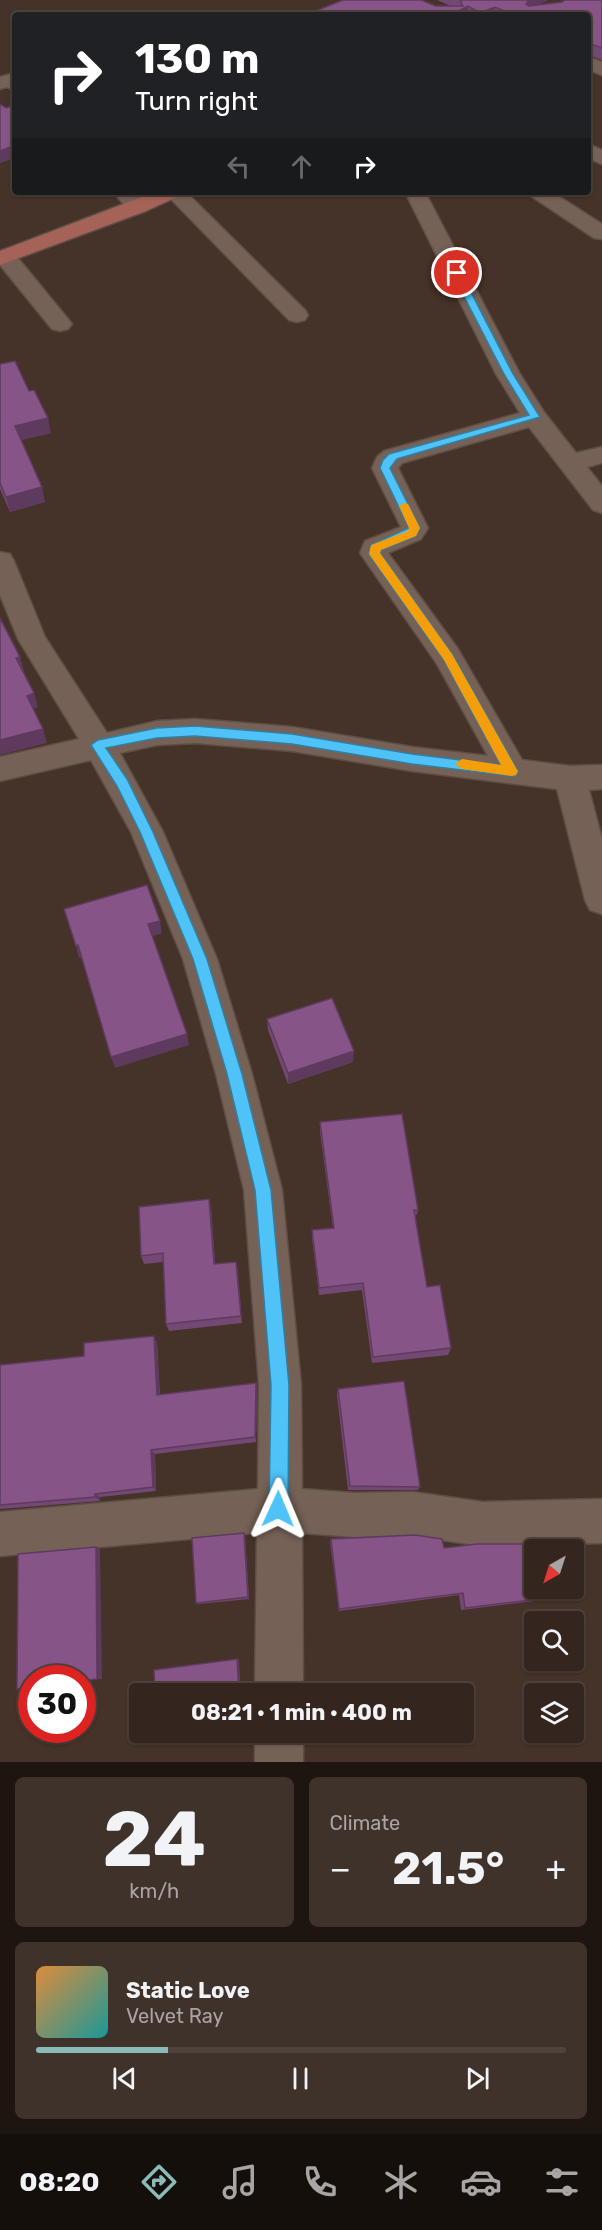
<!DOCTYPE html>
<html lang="en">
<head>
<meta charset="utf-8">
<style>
  :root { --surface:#34261e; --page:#3f322b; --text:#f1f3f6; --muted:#a9a5a4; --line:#4e433c; --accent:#8bbbb9 }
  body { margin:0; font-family:Rubik,sans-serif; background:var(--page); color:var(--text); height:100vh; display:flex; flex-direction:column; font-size:22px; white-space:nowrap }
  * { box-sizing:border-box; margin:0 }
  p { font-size:20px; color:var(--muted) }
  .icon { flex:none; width:33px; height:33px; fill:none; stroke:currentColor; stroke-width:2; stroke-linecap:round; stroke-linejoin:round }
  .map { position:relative; height:1762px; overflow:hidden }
  .panel { display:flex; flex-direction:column; gap:15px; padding:15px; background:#1d1510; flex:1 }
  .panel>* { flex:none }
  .top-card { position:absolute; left:12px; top:12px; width:579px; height:183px; border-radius:6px; box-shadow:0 2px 4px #0004,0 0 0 2px var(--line); background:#202124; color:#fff; overflow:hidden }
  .needle { width:39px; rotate:219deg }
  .fabs { position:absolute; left:524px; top:1539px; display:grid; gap:12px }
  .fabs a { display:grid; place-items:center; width:60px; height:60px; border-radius:6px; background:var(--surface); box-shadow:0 2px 4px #0004,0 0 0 2px var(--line); font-size:30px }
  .speed { position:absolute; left:18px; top:1665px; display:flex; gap:12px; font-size:30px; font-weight:700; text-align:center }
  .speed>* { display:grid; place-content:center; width:78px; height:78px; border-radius:50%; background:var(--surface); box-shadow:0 2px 4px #0004,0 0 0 2px var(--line); line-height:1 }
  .speed .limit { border:9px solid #d22; background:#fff; color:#111 }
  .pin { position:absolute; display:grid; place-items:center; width:51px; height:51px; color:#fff; margin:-26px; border:3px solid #fff; border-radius:50%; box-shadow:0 2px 6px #0007 }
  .me { position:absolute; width:66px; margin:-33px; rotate:1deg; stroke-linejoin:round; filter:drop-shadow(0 0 4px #0008) }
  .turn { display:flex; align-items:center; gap:21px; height:126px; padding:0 24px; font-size:27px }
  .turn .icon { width:78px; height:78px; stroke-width:2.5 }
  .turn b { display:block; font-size:42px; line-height:51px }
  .lanes { display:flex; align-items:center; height:57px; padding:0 24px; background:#0003; justify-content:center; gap:30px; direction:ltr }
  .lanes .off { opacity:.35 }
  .big { font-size:45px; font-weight:700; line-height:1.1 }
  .panel .tile { flex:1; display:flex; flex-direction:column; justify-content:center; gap:9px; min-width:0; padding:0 21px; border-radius:9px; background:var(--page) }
  .panel .dial { align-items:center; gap:0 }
  .dial b { font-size:78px; line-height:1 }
  .song { display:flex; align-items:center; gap:18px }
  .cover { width:72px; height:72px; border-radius:9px; background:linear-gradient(135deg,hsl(30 70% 55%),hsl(180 70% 35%)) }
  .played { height:6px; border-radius:3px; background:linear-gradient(90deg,var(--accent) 25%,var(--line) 25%) }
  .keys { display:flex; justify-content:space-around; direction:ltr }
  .heat { display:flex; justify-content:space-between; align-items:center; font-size:33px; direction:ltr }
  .panel .tiles { flex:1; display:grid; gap:15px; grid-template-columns:1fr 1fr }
  .tile:last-child { grid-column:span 2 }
  .trip { position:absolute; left:129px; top:1683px; width:345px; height:60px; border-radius:6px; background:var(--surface); box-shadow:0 2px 4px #0004,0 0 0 2px var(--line); font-weight:700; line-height:60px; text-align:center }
  .dock { display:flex; height:96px; justify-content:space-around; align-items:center; background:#150f0c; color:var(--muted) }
  .dock .icon { width:42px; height:42px }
  .dock .on { color:var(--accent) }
  .dock b { font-size:27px; color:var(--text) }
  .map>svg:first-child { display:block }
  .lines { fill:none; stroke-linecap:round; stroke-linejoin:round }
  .minor-casing { stroke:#5d4e45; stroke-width:3 }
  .major-casing { stroke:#5d4e45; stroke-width:3 }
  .minor { fill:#766156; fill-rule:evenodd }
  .major { fill:#a46258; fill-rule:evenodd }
  .wall { fill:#744874 }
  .shaded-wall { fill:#5e3b5e }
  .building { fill:#875487; stroke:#5e3b5e; stroke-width:1.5 }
  .route { fill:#4fc3f7; stroke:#337fa1; stroke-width:1.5 }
  .slow { fill:#f59e0b }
</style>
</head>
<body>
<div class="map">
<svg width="602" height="1762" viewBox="0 0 602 1762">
  <rect width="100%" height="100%" fill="#453228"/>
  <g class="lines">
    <g class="minor-casing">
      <path id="minor" d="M588,57L602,62V75L588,70Z
        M11,74L15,75V91L7,87L0,89V77Z
        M588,144L602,150V164L588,158Z
        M114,192H136L150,207L146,211C131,215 122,204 114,192Z
        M164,192H186L305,310L308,315L305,320L297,322L289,320Z
        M405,192H425L520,374L544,412L576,453L602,447V463L587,467L602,486V513L593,510L529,427L402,463L398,468L428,528L421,539L388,553L458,649L522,760L570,766L602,765V789L589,790L602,839V914L590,910L585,900L557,789L412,771L292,751L195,743L157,745L120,753L163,832L217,959L252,1074L282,1190L301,1385L302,1489L355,1493L413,1492L483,1502L602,1499V1543L483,1546L413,1536L355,1537L302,1533L303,1694H255L257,1533L0,1556V1512L258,1489L259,1385L244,1190L216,1074L183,959L131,832L91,760L0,781V757L79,739L18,639L0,595V552L10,554L14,561L45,637L107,733L157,721L195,719L292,727L412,747L488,756L437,664L360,553L365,541L401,527L372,468L377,457L384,451L520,413L496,374Z
        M528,192H552L602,224V239L594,238L531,196Z
        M5,250L13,252L68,319L72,324L68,329L60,331L52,329L0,265V252Z
        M255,1732H303V1762H255Z"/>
    </g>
    <g class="major-casing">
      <path id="major" d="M155,192H182L179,196L146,211L0,265V251Z"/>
    </g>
    <use href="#minor" class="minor"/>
    <use href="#major" class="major"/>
  </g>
  <path class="wall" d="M437,0H548L537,5L602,0V60L589,55L588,15H318V10L451,6Z
    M0,364L29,391L51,433L21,440L45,502L10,512L0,489Z
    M267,1019L353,1062L288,1084L268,1030Z
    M320,1122L418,1210L415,1219L427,1287L451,1348L448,1355L372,1363L362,1290L319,1295L312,1238V1230L333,1228L320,1132Z
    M209,1199L211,1208L215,1264L236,1262L242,1323L169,1331L166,1324L163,1262L144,1264L141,1256Z
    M157,1343L160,1395L257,1389L256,1442L155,1454L156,1491L100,1497V1501L0,1509V1365L84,1356Z
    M338,1389L420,1487L418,1490H348L337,1395Z
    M245,1536L249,1599L198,1604L196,1603Z
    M331,1539L444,1548L555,1597L550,1599L461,1610L459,1595L339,1611L330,1542Z"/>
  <path class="shaded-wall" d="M529,0H548L529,9L526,4Z
    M468,6L467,15H451Z
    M495,7L494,15H480V13Z
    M591,44L589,55H588V46Z
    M15,145V158L0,163V151Z
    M48,418L51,433L18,441L15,426Z
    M42,487L45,502L10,512L6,497Z
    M20,657L24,671L20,672L16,658Z
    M34,693L38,707L31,710L27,696Z
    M43,729L47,743L0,755V740Z
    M160,921L162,933L151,937L148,924Z
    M78,945L82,957L79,958L76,946Z
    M187,1034L189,1045L115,1068L111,1057Z
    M354,1051L353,1062L288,1084V1073Z
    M209,1199L211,1208L216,1272L214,1264Z
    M236,1262L238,1270L242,1323L241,1316Z
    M154,1336L157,1343L160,1401L157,1395Z
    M256,1383L257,1389L256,1442L255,1437Z
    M151,1450L155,1454L156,1491L153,1487Z
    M95,1494L100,1497V1501L95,1497Z
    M244,1533L245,1536L249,1599L248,1597Z
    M96,1547L100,1549L102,1679H97Z
    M237,1659H239L241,1694H239Z"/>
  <path class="building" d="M343,0H421L436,6H463L460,0H529L526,4L529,6L562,2L565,0H602V48L591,44L588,46V15H514L495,7L480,13L468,6L451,15H329L318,10Z
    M0,104L6,108L15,105V145L0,151Z
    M15,361L29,391L34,390L48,418L15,426L42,487L6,497L0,483V364Z
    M0,618L20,657L16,658L34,693L27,696L43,729L0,740Z
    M147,885L160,921L148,924L187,1034L111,1057L78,945L76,946L64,909Z
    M332,998L354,1051L288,1073L267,1019Z
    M402,1114L418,1210H414L427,1287L440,1285L451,1348L373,1357L363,1283L319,1288L312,1230L334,1228L320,1122Z
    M209,1199L214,1264L236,1262L241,1316L166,1324L163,1253L141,1256L139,1207Z
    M154,1336L157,1395L256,1383L255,1437L151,1450L153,1487L95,1494V1497L0,1505V1365L84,1356V1343Z
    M404,1381L420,1487L350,1486L338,1389Z
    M244,1533L248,1597L196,1603L192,1538Z
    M415,1535L442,1539L444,1548L477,1544H544L545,1550H534V1588H554L555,1597L465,1608L463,1593L339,1609L331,1539Z
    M96,1547L97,1679L82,1681V1678H32V1687L17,1689L18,1554Z
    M237,1659L239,1694H155L154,1670Z"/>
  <path class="route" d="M454,271L461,273L513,374L540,417L397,459L390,468L420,528L416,536L381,550L380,553L452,654L516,768L518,771L516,775L512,776L412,764L292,744L195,736L157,738L106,748L127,779L153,832L207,959L242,1074L271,1190L289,1385L288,1509L285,1515L278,1518L272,1515L269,1509L271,1385L255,1190L227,1074L193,959L140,832L117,786L91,745L98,740L157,728L195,726L292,734L412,754L501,765L444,660L369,554L371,545L409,528L380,468L383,460L389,454L529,415L504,374L452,273Z"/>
  <path class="slow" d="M404,503L408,504L420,528L416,536L381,550L380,553L452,654L516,768L518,771L516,775L512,776L462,769L455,764L462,759L501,765L444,660L369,554L371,545L408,531L409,528L399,506Z"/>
</svg>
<div class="fabs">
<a><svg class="needle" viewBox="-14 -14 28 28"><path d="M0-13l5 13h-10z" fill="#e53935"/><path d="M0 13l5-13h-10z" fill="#a9a5a4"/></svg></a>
<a><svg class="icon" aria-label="search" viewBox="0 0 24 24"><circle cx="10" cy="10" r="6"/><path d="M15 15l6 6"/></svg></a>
<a><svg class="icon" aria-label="layers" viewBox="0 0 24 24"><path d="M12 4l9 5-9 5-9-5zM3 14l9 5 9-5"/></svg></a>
</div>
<div class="speed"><div class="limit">30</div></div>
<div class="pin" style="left:457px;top:273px;background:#d93025"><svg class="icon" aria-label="arrive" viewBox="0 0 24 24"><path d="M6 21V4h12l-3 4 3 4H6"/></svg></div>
<svg class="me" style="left:278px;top:1509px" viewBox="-20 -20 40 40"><path d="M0-17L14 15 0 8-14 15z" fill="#4fc3f7" stroke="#fff" stroke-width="4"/></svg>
<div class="trip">08:21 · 1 min · 400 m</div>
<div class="top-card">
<div class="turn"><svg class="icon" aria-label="right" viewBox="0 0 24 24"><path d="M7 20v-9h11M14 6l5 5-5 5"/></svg><div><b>130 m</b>Turn right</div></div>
<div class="lanes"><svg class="icon off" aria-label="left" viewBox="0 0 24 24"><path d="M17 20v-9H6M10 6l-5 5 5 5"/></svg><svg class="icon off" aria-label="ahead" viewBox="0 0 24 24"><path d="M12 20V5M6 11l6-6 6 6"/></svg><svg class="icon" aria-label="right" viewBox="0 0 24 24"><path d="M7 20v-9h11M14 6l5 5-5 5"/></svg></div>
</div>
</div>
<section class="panel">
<div class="tiles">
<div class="tile dial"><b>24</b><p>km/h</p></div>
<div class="tile"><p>Climate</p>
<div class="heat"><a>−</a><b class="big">21.5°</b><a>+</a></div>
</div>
<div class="tile">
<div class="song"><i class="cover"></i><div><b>Static Love</b><p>Velvet Ray</p></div></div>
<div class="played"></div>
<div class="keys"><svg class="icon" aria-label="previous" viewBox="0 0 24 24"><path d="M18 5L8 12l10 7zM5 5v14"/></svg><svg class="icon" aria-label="pause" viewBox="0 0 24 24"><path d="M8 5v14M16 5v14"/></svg><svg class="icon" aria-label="next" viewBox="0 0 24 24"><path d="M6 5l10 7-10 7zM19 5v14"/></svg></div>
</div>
</div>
</section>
<nav class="dock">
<b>08:20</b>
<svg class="icon on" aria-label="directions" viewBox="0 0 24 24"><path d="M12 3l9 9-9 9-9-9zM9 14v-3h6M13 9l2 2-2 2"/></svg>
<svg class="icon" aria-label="music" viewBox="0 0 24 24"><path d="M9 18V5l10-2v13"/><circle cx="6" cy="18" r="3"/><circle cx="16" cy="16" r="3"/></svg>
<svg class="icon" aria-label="phone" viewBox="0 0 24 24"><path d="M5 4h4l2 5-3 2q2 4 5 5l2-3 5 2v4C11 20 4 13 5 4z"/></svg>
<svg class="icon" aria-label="climate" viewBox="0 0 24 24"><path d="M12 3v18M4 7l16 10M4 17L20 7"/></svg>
<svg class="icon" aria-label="car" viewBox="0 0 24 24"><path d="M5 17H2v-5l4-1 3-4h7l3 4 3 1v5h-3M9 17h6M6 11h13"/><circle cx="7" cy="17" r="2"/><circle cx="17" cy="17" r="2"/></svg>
<svg class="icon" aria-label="filters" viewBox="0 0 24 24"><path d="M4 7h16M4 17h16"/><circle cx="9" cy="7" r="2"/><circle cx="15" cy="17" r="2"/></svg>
</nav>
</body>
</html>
